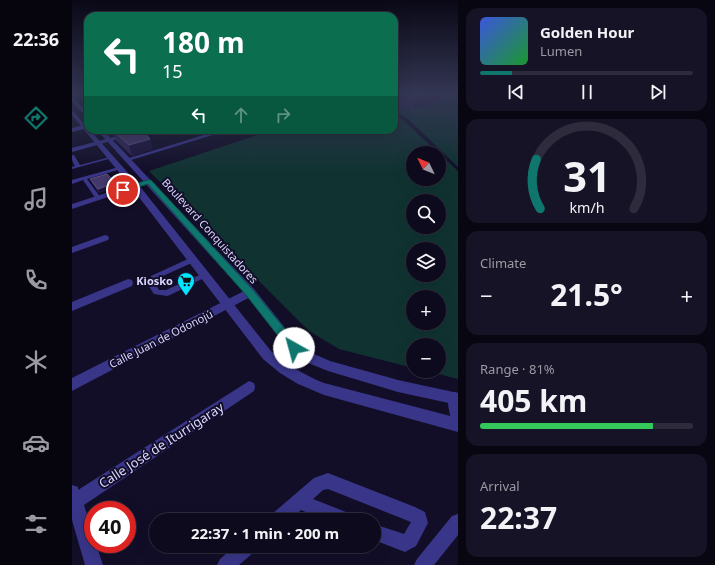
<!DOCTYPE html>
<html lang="en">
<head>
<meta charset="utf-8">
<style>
  :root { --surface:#0e0a1e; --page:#171327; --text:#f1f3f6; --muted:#9b9aa4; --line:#2e2b3c; --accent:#0f766e }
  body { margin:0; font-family:"Noto Sans",sans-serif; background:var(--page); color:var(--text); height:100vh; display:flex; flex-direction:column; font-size:15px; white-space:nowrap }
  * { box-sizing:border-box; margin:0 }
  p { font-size:13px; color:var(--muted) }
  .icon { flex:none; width:22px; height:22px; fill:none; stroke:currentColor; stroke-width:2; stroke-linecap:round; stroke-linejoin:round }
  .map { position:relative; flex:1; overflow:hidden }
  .details { display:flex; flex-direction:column; gap:8px; padding:8px; background:#080610; width:257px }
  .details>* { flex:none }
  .banner { position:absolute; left:12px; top:12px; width:314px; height:122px; border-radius:12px; box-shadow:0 4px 16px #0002,0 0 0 1px var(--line); background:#0b6e4f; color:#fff; overflow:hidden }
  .needle { width:26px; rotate:313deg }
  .controls { position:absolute; left:334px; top:146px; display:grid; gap:8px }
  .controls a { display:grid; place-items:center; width:40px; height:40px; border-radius:50%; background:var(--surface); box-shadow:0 4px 16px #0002,0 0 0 1px var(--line); font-size:20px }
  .speed { position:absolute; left:12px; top:501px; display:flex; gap:8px; font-size:20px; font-weight:700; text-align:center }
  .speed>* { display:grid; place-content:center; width:52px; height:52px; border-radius:50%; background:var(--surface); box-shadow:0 4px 16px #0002,0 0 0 1px var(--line); line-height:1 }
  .speed .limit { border:6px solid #d22; background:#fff; color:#111 }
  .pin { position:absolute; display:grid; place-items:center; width:34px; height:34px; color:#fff; margin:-17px; border:2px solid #fff; border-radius:50%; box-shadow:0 1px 4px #0007 }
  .me { position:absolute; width:44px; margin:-22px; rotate:322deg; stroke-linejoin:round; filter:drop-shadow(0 0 3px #0008) }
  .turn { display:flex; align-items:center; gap:14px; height:84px; padding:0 12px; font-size:18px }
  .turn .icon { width:52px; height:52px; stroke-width:2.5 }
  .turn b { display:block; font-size:28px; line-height:34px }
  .lanes { display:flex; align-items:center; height:38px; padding:0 12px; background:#0003; justify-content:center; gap:20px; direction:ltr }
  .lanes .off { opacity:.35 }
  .big { font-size:30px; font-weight:700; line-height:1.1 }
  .details .tile { flex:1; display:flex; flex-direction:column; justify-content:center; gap:6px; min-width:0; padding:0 14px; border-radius:12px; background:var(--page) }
  .details .dial { align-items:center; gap:0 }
  .dial svg { height:104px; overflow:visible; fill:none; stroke:var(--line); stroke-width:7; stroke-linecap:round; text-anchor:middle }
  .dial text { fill:var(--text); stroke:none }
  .song { display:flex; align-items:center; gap:12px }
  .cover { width:48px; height:48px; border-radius:6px; background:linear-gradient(135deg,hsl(230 70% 55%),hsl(130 70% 35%)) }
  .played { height:4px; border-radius:2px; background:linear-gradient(90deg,var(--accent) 15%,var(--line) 15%) }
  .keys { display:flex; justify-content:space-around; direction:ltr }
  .heat { display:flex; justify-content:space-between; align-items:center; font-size:22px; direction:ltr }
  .charge { height:6px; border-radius:3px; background:linear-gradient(90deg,#34c759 81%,var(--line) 0) }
  .trip { position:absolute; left:77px; top:513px; width:232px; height:40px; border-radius:20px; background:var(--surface); box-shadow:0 4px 16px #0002,0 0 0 1px var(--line); font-weight:700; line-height:40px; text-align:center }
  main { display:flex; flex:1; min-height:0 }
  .tab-bar { display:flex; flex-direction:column; width:72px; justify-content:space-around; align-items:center; background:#06040c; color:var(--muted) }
  .tab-bar .icon { width:28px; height:28px }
  .tab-bar .selected { color:var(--accent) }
  .tab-bar b { font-size:18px; color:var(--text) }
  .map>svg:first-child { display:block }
  .green { fill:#103332; fill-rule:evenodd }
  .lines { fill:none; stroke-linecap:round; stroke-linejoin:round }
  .service { fill:#39368a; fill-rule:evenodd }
  .minor { fill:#39368a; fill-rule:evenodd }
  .tertiary { fill:#39368a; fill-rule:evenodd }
  .wall { fill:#302658 }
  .shaded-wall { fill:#1c153d }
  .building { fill:#42396a; stroke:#5a5181 }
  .route { fill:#0f766e; stroke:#0a4d48 }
  .labels { text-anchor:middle; stroke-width:4; stroke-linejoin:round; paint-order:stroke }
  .street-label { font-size:11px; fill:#dad5ff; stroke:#120e28 }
  .poi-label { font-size:11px; font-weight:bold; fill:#dad5ff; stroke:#120e28; text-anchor:end }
  .near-street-label { font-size:13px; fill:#dad5ff; stroke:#120e28 }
</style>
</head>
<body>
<main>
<nav class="tab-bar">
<b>22:36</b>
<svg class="icon selected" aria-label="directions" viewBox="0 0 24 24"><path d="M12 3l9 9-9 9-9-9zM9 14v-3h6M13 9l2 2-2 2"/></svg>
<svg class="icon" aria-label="music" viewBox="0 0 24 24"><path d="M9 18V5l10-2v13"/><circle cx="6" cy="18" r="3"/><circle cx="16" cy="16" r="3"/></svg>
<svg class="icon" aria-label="phone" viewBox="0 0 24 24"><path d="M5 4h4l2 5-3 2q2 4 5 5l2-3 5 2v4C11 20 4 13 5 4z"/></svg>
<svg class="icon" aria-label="climate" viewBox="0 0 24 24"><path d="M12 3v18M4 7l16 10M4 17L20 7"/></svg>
<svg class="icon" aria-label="car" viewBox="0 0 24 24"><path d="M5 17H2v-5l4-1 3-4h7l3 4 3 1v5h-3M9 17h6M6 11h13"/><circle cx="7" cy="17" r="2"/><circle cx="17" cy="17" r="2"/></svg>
<svg class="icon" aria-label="filters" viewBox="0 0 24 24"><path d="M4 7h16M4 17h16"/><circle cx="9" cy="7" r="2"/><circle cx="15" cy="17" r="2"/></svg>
</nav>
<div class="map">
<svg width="386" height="565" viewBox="0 0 386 565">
  <rect width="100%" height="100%" fill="#120e28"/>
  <path class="green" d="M322,93H386V167L335,118L322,112Z
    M322,115L331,120L386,171V379L354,371H367V345H341V368L267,349L237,331L77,171L201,130H322ZM341,153H367V179H341ZM341,201H367V227H341ZM341,249H367V275H341ZM341,297H367V323H341Z"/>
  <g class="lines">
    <path class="service" d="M0,155H2L8,165L38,157L40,158L0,169V167L3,166L0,160Z
      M47,167H49V169L15,179L29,198L28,199H24L11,180L0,184V180Z
      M118,258H120L123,260L122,262L84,279V285L87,290H94L132,273H134L135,275L134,277L98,295L95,296L82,294L76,285L79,276Z"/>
    <path class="minor" d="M5,93H14L0,97V95Z
      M16,106V110L10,111L7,109Z
      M16,124V128L0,132V128Z
      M68,130H78L0,152V148Z
      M148,130H157L59,160L54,159Z
      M74,180H77L81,182L0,209V204Z
      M33,235L36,236L37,238L36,240L0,253V247Z
      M56,279L60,280L61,283L60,286L0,311V302Z
      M178,288L182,289L183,292L182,295L0,391V378Z
      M177,381L182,383L183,387L182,391L12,505L21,534V544H24L31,565H13L0,520V485L6,487V490Z
      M382,392L386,393V426L381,424C378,416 374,402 377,394Z
      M256,473L343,507L353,512L356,523L344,546L333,552L302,540V524L332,534L339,522L256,489L251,490L241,499L279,514L281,520H253L229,510L218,520H198L200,514L242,478Z
      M386,514V535L362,565H342L345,559L380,516Z
      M163,546H185L182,552L167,565H145L148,559Z"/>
    <path class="tertiary" d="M0,97L16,113V118L0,102Z
      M0,110L66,184L199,351C216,365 232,375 252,383L386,418V432L252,395L226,384L208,373L191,359L60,188L0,115Z
      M25,130H31L182,289L226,344L242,354L258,361L326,380L386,393V405L326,392L256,371L234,362L218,352L174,295Z"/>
  </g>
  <path class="wall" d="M322,93H373L371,99L341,109L325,108L322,106Z
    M41,131L81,149L60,156L44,141Z
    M18,179L43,183L44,187L27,193L20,183Z"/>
  <path class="shaded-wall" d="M356,93H373L371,99L341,109L345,96Z
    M78,139L81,149L60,156L57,145Z
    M43,183L44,187L27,193L26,189Z"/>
  <path class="building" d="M323,93H356L345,96L329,95Z
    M43,130H70L78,139L57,145L41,131Z
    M35,174L43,183L26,189L18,179Z"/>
  <linearGradient id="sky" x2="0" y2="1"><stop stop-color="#0a0816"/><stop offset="0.54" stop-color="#333653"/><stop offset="1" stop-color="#333653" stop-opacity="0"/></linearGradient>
  <rect width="386" height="172" fill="url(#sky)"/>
  <path class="route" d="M75,180H79L181,290L226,345L227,348L226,351L222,352L218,351L174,295L76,184L51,192L47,190Z"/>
  <defs>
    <g id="supermarket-pin" transform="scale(0.9)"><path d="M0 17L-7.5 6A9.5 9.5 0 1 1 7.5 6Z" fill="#01e6ff" stroke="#120e28"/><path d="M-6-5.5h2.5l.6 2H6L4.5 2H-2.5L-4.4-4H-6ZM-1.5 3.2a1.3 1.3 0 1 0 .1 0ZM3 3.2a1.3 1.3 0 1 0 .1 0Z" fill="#111"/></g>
  </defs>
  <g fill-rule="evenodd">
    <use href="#supermarket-pin" x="114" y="281"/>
  </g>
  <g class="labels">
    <g class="street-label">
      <text transform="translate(138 231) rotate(48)" y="4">Boulevard Conquistadores</text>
      <text transform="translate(89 339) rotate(-27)" y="4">Calle Juan de Odonojú</text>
    </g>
    <g class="poi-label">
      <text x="101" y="285">Kiosko</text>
    </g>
    <g class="near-street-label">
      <text transform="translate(89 445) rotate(-33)" y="5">Calle José de Iturrigaray</text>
    </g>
  </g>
</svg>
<div class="controls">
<a><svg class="needle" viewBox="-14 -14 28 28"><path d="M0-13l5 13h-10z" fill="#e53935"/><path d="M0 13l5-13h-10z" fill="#9b9aa4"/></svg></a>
<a><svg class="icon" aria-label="search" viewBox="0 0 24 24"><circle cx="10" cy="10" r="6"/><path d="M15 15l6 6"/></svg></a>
<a><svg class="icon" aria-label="layers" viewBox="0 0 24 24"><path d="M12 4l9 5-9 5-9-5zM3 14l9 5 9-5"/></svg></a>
<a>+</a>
<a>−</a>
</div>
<div class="speed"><div class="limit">40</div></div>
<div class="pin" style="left:51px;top:190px;background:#d93025"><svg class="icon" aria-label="arrive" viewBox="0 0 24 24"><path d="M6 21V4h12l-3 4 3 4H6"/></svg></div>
<svg class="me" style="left:222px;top:348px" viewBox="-20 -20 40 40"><circle r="19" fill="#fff"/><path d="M0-13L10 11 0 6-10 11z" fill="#0f766e"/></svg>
<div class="trip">22:37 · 1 min · 200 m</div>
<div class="banner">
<div class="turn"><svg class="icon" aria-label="left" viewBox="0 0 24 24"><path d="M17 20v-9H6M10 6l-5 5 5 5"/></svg><div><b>180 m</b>15</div></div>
<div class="lanes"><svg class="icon" aria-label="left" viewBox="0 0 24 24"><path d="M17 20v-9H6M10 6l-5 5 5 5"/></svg><svg class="icon off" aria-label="ahead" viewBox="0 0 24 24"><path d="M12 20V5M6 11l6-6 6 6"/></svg><svg class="icon off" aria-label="right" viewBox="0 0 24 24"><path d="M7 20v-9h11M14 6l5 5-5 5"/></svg></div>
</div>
</div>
<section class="details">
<div class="tile">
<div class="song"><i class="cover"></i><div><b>Golden Hour</b><p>Lumen</p></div></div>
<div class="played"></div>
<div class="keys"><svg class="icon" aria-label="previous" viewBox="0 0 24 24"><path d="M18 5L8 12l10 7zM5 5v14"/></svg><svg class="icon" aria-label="pause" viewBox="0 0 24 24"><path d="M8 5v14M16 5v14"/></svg><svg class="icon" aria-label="next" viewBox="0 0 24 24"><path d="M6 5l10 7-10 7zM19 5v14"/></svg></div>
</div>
<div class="tile dial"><svg viewBox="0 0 100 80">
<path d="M14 69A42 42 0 1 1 86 69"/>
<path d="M14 69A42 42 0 0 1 11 31" stroke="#0f766e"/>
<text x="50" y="56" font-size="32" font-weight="700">31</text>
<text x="50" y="72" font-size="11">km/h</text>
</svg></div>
<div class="tile"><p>Climate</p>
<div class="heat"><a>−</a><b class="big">21.5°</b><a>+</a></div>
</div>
<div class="tile"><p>Range · 81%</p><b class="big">405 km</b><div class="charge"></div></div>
<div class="tile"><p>Arrival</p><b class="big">22:37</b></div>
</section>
</main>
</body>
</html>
